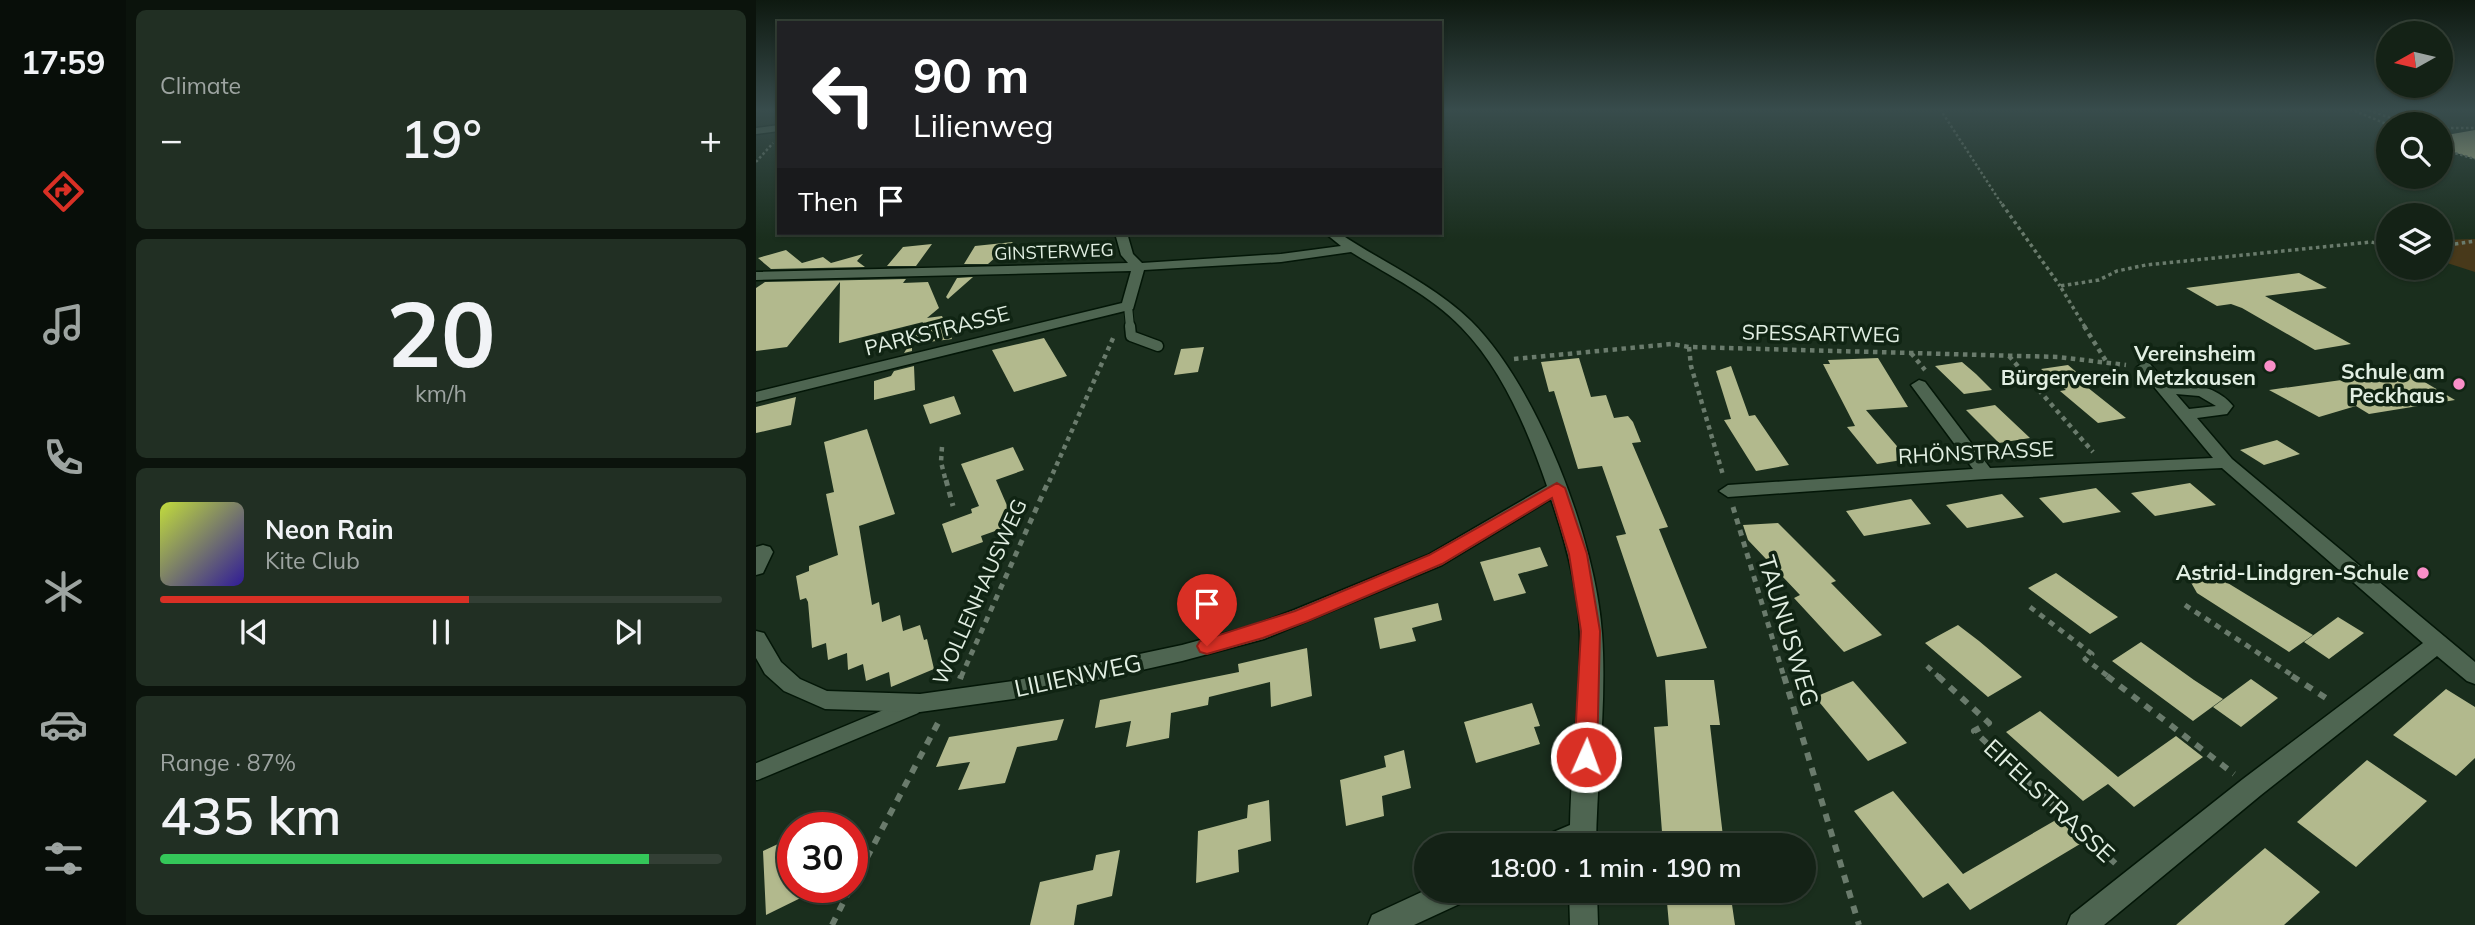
<!DOCTYPE html>
<html lang="en">
<head>
<meta charset="utf-8">
<style>
  :root { --surface:#142216; --page:#212f23; --text:#f1f3f6; --muted:#9da4a1; --line:#333f35; --accent:#d93025 }
  body { margin:0; font-family:Mulish,sans-serif; background:var(--page); color:var(--text); height:100vh; display:flex; flex-direction:column; font-size:26px; white-space:nowrap }
  * { box-sizing:border-box; margin:0 }
  p { font-size:23px; color:var(--muted) }
  .icon { flex:none; width:38px; height:38px; fill:none; stroke:currentColor; stroke-width:2; stroke-linecap:round; stroke-linejoin:round }
  .map { position:relative; flex:1; overflow:hidden }
  .details { display:flex; flex-direction:column; gap:10px; padding:10px; background:#0b130c; width:630px }
  .details>* { flex:none }
  .guide { position:absolute; left:21px; top:21px; width:665px; height:214px; border-radius:0px; box-shadow:0 2px 5px #0004,0 0 0 2px var(--line); background:#202124; color:#fff; overflow:hidden }
  .needle { width:46px; rotate:262deg }
  .controls { position:absolute; left:1620px; top:21px; display:grid; gap:14px }
  .controls a { display:grid; place-items:center; width:77px; height:77px; border-radius:50%; background:var(--surface); box-shadow:0 2px 5px #0004,0 0 0 2px var(--line); font-size:35px }
  .speed { position:absolute; left:21px; top:812px; display:flex; gap:14px; font-size:35px; font-weight:700; text-align:center }
  .speed>* { display:grid; place-content:center; width:91px; height:91px; border-radius:50%; background:var(--surface); box-shadow:0 2px 5px #0004,0 0 0 2px var(--line); line-height:1 }
  .speed .limit { border:10px solid #d22; background:#fff; color:#111 }
  .pin { position:absolute; display:grid; place-items:center; width:60px; height:60px; color:#fff; margin:-72px -30px; border-radius:50% 50% 50% 0; rotate:-45deg; box-shadow:0 0 7px #0007 }
  .pin .icon { rotate:45deg }
  .me { position:absolute; width:77px; margin:-38px; rotate:2deg; stroke-linejoin:round; filter:drop-shadow(0 0 5px #0008) }
  .turn { display:flex; align-items:center; gap:24px; height:147px; padding:0 21px; font-size:32px }
  .turn .icon { width:91px; height:91px; stroke-width:2.5 }
  .turn b { display:block; font-size:49px; line-height:60px }
  .then { display:flex; align-items:center; height:66px; padding:0 21px; background:#0003; gap:14px; font-size:26px }
  .big { font-size:52px; font-weight:600; line-height:1.1 }
  .details .widget { flex:1; display:flex; flex-direction:column; justify-content:center; gap:10px; min-width:0; padding:0 24px; border-radius:10px; background:var(--page) }
  .details .dial { align-items:center; gap:0 }
  .dial b { font-size:91px; line-height:1 }
  .song { display:flex; align-items:center; gap:21px }
  .cover { width:84px; height:84px; border-radius:10px; background:linear-gradient(135deg,hsl(70 70% 55%),hsl(250 70% 35%)) }
  .played { height:7px; border-radius:4px; background:linear-gradient(90deg,var(--accent) 55%,var(--line) 55%) }
  .keys { display:flex; justify-content:space-around; direction:ltr }
  .heat { display:flex; justify-content:space-between; align-items:center; font-size:38px; direction:ltr }
  .charge { height:10px; border-radius:5px; background:linear-gradient(90deg,#34c759 87%,var(--line) 0) }
  .trip { position:absolute; left:658px; top:833px; width:402px; height:70px; border-radius:35px; background:var(--surface); box-shadow:0 2px 5px #0004,0 0 0 2px var(--line); font-weight:600; line-height:70px; text-align:center }
  main { display:flex; flex:1; min-height:0 }
  .dock { display:flex; flex-direction:column; width:126px; justify-content:space-around; align-items:center; background:#080e09; color:var(--muted) }
  .dock .icon { width:49px; height:49px }
  .dock .on { color:var(--accent) }
  .dock b { font-size:32px; color:var(--text) }
  .map>svg:first-child { display:block }
  .green { fill:#48391a }
  .building { fill:#b2b98d }
  .lines { fill:none; stroke-linecap:round; stroke-linejoin:round }
  .lane-far2-casing { stroke:#031607; stroke-width:10 }
  .lane-far1-casing { stroke:#031607; stroke-width:13 }
  .lane-casing { stroke:#031607; stroke-width:19 }
  .street-casing { stroke:#031607; stroke-width:3 }
  .path-far4 { stroke:#6a7b6c; stroke-width:2.5; stroke-dasharray:2.5 2.5; stroke-linecap:butt }
  .path-far3 { stroke:#6a7b6c; stroke-width:3.5; stroke-dasharray:3.5 3.5; stroke-linecap:butt }
  .path-far2 { stroke:#6a7b6c; stroke-width:4.5; stroke-dasharray:4.5 4.5; stroke-linecap:butt }
  .path-far1 { stroke:#6a7b6c; stroke-width:5; stroke-dasharray:6 6; stroke-linecap:butt }
  .path { stroke:#6a7b6c; stroke-width:6; stroke-dasharray:8 8; stroke-linecap:butt }
  .lane-far2 { stroke:#4e6551; stroke-width:8 }
  .lane-far1 { stroke:#4e6551; stroke-width:10 }
  .lane { stroke:#4e6551; stroke-width:16 }
  .street { fill:#4e6551; fill-rule:evenodd }
  .route { fill:#d93025; stroke:#8d1f18; stroke-width:2 }
  .poi-dot { fill:#f98fc8; stroke:#102413; stroke-width:2.5 }
  .labels { text-anchor:middle; stroke-width:7; stroke-linejoin:round; paint-order:stroke }
  .far-street-label { font-size:18px; fill:#e1eee2; stroke:#102413 }
  .street-label { font-size:21px; fill:#e1eee2; stroke:#102413 }
  .poi-label { font-size:21px; font-weight:bold; fill:#e1eee2; stroke:#102413; text-anchor:end }
  .near-street-label { font-size:24px; fill:#e1eee2; stroke:#102413 }
</style>
</head>
<body>
<main>
<nav class="dock">
<b>17:59</b>
<svg class="icon on" aria-label="directions" viewBox="0 0 24 24"><path d="M12 3l9 9-9 9-9-9zM9 14v-3h6M13 9l2 2-2 2"/></svg>
<svg class="icon" aria-label="music" viewBox="0 0 24 24"><path d="M9 18V5l10-2v13"/><circle cx="6" cy="18" r="3"/><circle cx="16" cy="16" r="3"/></svg>
<svg class="icon" aria-label="phone" viewBox="0 0 24 24"><path d="M5 4h4l2 5-3 2q2 4 5 5l2-3 5 2v4C11 20 4 13 5 4z"/></svg>
<svg class="icon" aria-label="climate" viewBox="0 0 24 24"><path d="M12 3v18M4 7l16 10M4 17L20 7"/></svg>
<svg class="icon" aria-label="car" viewBox="0 0 24 24"><path d="M5 17H2v-5l4-1 3-4h7l3 4 3 1v5h-3M9 17h6M6 11h13"/><circle cx="7" cy="17" r="2"/><circle cx="17" cy="17" r="2"/></svg>
<svg class="icon" aria-label="filters" viewBox="0 0 24 24"><path d="M4 7h16M4 17h16"/><circle cx="9" cy="7" r="2"/><circle cx="15" cy="17" r="2"/></svg>
</nav>
<section class="details">
<div class="widget"><p>Climate</p>
<div class="heat"><a>−</a><b class="big">19°</b><a>+</a></div>
</div>
<div class="widget dial"><b>20</b><p>km/h</p></div>
<div class="widget">
<div class="song"><i class="cover"></i><div><b>Neon Rain</b><p>Kite Club</p></div></div>
<div class="played"></div>
<div class="keys"><svg class="icon" aria-label="previous" viewBox="0 0 24 24"><path d="M18 5L8 12l10 7zM5 5v14"/></svg><svg class="icon" aria-label="pause" viewBox="0 0 24 24"><path d="M8 5v14M16 5v14"/></svg><svg class="icon" aria-label="next" viewBox="0 0 24 24"><path d="M6 5l10 7-10 7zM19 5v14"/></svg></div>
</div>
<div class="widget"><p>Range · 87%</p><b class="big">435 km</b><div class="charge"></div></div>
</section>
<div class="map">
<svg width="1719" height="925" viewBox="0 0 1719 925">
  <rect width="100%" height="100%" fill="#1a2e1d"/>
  <path class="green" d="M1719,239V272L1685,261V240Z"/>
  <path class="building" d="M1719,130V159L1685,148V136Z
    M257,242L232,264H208L219,246Z
    M176,244L160,266H131L147,247Z
    M30,250L46,263L67,257L75,263L107,254L101,261L109,267L15,269L2,258Z
    M1543,273L1571,288L1509,296L1595,344L1559,350L1486,308L1475,304L1461,306L1430,288Z
    M217,277L192,299L190,297L201,278Z
    M150,279L147,283L172,282L183,308L171,318L186,316L196,339L156,344V351L148,353L167,322L83,343L84,282L31,347L0,351V288L9,282Z
    M288,338L311,376L258,392L236,350Z
    M448,347L442,372L418,375L425,349Z
    M823,358L835,397L850,395L858,418L872,416L877,422L885,442L876,443L912,527L903,529L951,648L901,657L860,536L870,534L846,466L822,469L798,391L793,392L785,362Z
    M1122,358L1152,407L1110,410L1152,459L1121,464L1091,427L1099,426L1067,364H1074L1072,360Z
    M1206,362L1220,374L1236,390L1208,394L1179,366Z
    M1312,365L1337,386L1331,387L1370,418L1342,423L1304,391L1310,390L1285,369Z
    M158,366L159,390L118,400V381L135,376L138,371Z
    M975,366L993,416L999,415L1033,465L1000,471L968,420L975,419L960,371Z
    M1650,371L1699,400L1613,414L1600,406L1563,417L1513,390Z
    M198,396L205,414L174,424L167,405Z
    M40,397L35,425L0,433V407Z
    M1239,405L1274,438L1243,443L1210,410Z
    M111,429L139,514L103,526L116,605L123,602L126,622L144,615L147,631L164,625L168,640L171,639L178,669L135,687L133,672L110,681L107,664L92,670L91,653L72,660L70,643L56,648L52,602L50,598L44,600L40,576L53,571V566L82,555L70,494L78,492L68,442Z
    M1521,440L1544,454L1508,465L1484,450Z
    M257,447L268,470L240,480L259,524L225,536L227,542L196,553L186,524L216,513L215,509L223,506L205,464Z
    M1434,483L1460,505L1399,516L1375,493Z
    M1340,488L1365,512L1307,523L1283,498Z
    M1246,494L1268,517L1211,528L1190,505Z
    M1155,499L1175,524L1108,536L1090,511Z
    M1022,523L1080,581L1075,583L1126,635L1088,652L1074,637L1038,598L1044,595L992,540L987,525Z
    M784,547L792,566L762,574L770,593L738,601L724,562Z
    M1450,569L1475,585L1557,635L1533,652L1441,593L1433,579Z
    M1300,573L1342,603L1362,617L1334,634L1272,588Z
    M682,603L686,620L656,628L660,641L624,649L618,618Z
    M1582,617L1608,633L1573,659L1548,642Z
    M1202,625L1223,641L1266,677L1232,697L1169,643Z
    M1385,642L1438,680L1467,699L1437,721L1356,661Z
    M551,648L556,696L515,707L514,682L453,697L452,705L415,713L413,738L370,747L375,721L339,728L344,700L483,672L482,664Z
    M1495,679L1522,698L1485,727L1457,707Z
    M909,680H958L964,725H954L968,845H907L898,727L912,726Z
    M1097,681L1132,721L1151,743L1112,761L1059,697Z
    M1690,689L1719,707V758L1700,776L1637,735Z
    M776,703L784,726L778,727L784,744L720,763L708,722Z
    M1284,711L1362,777L1420,736L1447,757L1378,807L1352,784L1327,801L1250,732Z
    M308,719L301,740L261,747L249,783L202,790L214,762L180,767L193,737Z
    M648,750L655,788L626,796L628,816L590,826L584,780L630,767L628,756Z
    M1611,760L1671,801L1600,867L1541,822Z
    M1137,791L1207,874L1305,817L1329,841L1214,910L1192,883L1167,898L1098,811Z
    M513,800L515,841L482,850L483,872L440,883L442,831L491,818L492,805Z
    M37,837V887H67L10,915L7,851Z
    M1509,848L1564,892L1528,925H1420Z
    M364,850L356,896L321,905L318,925H274L284,882L337,870L340,855Z
    M910,891H974L979,925H913Z"/>
  <g class="lines">
    <g class="lane-far2-casing">
      <path id="lane-far2" d="M372,306L374,327"/>
    </g>
    <g class="lane-far1-casing">
      <path id="lane-far1" d="M374,326L375,336L402,346"/>
    </g>
    <g class="lane-casing">
      <path id="lane" d="M0,772L158,706"/>
    </g>
    <g class="street-casing">
      <path id="street" d="M23,125V131L0,134V128Z
        M359,233H371L377,254L386,263L525,254L585,246L569,233H583C626,262 677,284 715,321C782,387 840,541 846,633C851,703 841,775 840,845H785L788,836L814,825C815,762 825,699 824,636C823,590 810,543 795,499L686,565L508,639L426,661L257,699L164,712L69,709L28,691L9,674L0,658V631L8,633L25,662L44,679L71,691L164,694L257,681L426,645L496,626L538,610L672,555L791,486C772,431 747,370 705,327C674,295 632,275 595,252L525,262L388,270L377,309L0,402V392L366,303L375,271L0,280V272L372,263L365,255Z
        M1389,362L1394,364L1412,385C1436,383 1461,386 1477,406L1471,414L1441,418L1476,459L1719,662V684L1711,681L1681,656L1505,795L1348,925H1311L1315,915L1487,779L1667,643L1466,468L1229,479L972,497L963,491L972,485L1217,469L1155,385L1163,380L1169,382L1234,468L1457,458L1384,370L1381,367ZM1420,394L1443,396L1460,406L1433,409Z
        M7,545L14,547L17,552L7,573L0,575V547Z
        M670,890L714,891L710,901L658,925H612L616,915Z
        M813,891H841L842,925H814Z"/>
    </g>
    <path class="path-far4" d="M1184,109L1247,206
      M1594,109L1633,125
      M1608,109L1654,124
      M1685,128H1719
      M1685,149L1719,159
      M0,162L17,143"/>
    <path class="path-far3" d="M1246,204L1304,286
      M1685,246L1719,241
      M1329,327L1304,286L1343,280L1361,271L1390,265L1615,242L1633,246"/>
    <path class="path-far2" d="M1328,326L1350,361
      M933,347L935,366L967,475
      M1155,353L1169,370
      M1253,356L1337,452
      M758,359L916,344L933,347L1302,357L1370,365
      M186,447L185,462L190,482
      M293,482L358,336"/>
    <path class="path-far1" d="M190,480L197,506
      M977,507L1028,677
      M1429,605L1539,677
      M1274,607L1336,654L1329,659L1353,677
      M1171,666L1183,677
      M205,677L293,480"/>
    <path class="path" d="M1028,676L1103,925
      M1182,676L1233,723L1218,731L1361,865
      M1351,676L1478,774
      M1536,676L1573,700
      M204,679L205,676
      M96,886L183,721
      M76,925L95,887"/>
    <use href="#lane-far2" class="lane-far2"/>
    <use href="#lane-far1" class="lane-far1"/>
    <use href="#lane" class="lane"/>
    <use href="#street" class="street"/>
  </g>
  <linearGradient id="sky" x2="0" y2="1"><stop stop-color="#0e1910"/><stop offset="0.46" stop-color="#384c4c"/><stop offset="1" stop-color="#384c4c" stop-opacity="0"/></linearGradient>
  <rect width="1719" height="239" fill="url(#sky)"/>
  <path class="route" d="M801,483L809,488L831,554L844,631L841,757L838,763L830,766L822,763L818,757L825,631L813,554L796,498L686,564L552,621L507,638L451,654L444,652L441,646L444,641L539,611L673,555Z"/>
  <g class="poi-dot">
    <circle cx="1514" cy="366" r="7"/>
    <circle cx="1703" cy="384" r="7"/>
    <circle cx="1667" cy="573" r="7"/>
  </g>
  <g class="labels">
    <g class="far-street-label">
      <text transform="translate(298 252) rotate(-2)" y="6">GINSTERWEG</text>
    </g>
    <g class="street-label">
      <text transform="translate(181 331) rotate(-14)" y="7">PARKSTRASSE</text>
      <text transform="translate(1065 334) rotate(1)" y="7">SPESSARTWEG</text>
      <text transform="translate(1220 453) rotate(-3)" y="7">RHÖNSTRASSE</text>
      <text transform="translate(224 592) rotate(-66)" y="7">WOLLENHAUSWEG</text>
    </g>
    <g class="poi-label">
      <text x="1500" y="361">Vereinsheim<tspan x="1500" dy="24">Bürgerverein Metzkausen</tspan></text>
      <text x="1689" y="379">Schule am<tspan x="1689" dy="24">Peckhaus</tspan></text>
      <text x="1653" y="580">Astrid-Lindgren-Schule</text>
    </g>
    <g class="near-street-label">
      <text transform="translate(1032 631) rotate(73)" y="8">TAUNUSWEG</text>
      <text transform="translate(322 676) rotate(-12)" y="8">LILIENWEG</text>
      <text transform="translate(1293 801) rotate(43)" y="8">EIFELSTRASSE</text>
    </g>
  </g>
</svg>
<div class="controls">
<a><svg class="needle" viewBox="-14 -14 28 28"><path d="M0-13l5 13h-10z" fill="#e53935"/><path d="M0 13l5-13h-10z" fill="#9da4a1"/></svg></a>
<a><svg class="icon" aria-label="search" viewBox="0 0 24 24"><circle cx="10" cy="10" r="6"/><path d="M15 15l6 6"/></svg></a>
<a><svg class="icon" aria-label="layers" viewBox="0 0 24 24"><path d="M12 4l9 5-9 5-9-5zM3 14l9 5 9-5"/></svg></a>
</div>
<div class="speed"><div class="limit">30</div></div>
<div class="pin" style="left:451px;top:646px;background:#d93025"><svg class="icon" aria-label="arrive" viewBox="0 0 24 24"><path d="M6 21V4h12l-3 4 3 4H6"/></svg></div>
<svg class="me" style="left:830px;top:757px" viewBox="-20 -20 40 40"><circle r="17" fill="#d93025" stroke="#fff" stroke-width="3"/><path d="M0-11L8 9 0 5-8 9z" fill="#fff"/></svg>
<div class="trip">18:00 · 1 min · 190 m</div>
<div class="guide">
<div class="turn"><svg class="icon" aria-label="left" viewBox="0 0 24 24"><path d="M17 20v-9H6M10 6l-5 5 5 5"/></svg><div><b>90 m</b>Lilienweg</div></div>
<div class="then">Then<svg class="icon" aria-label="arrive" viewBox="0 0 24 24"><path d="M6 21V4h12l-3 4 3 4H6"/></svg></div>
</div>
</div>
</main>
</body>
</html>
